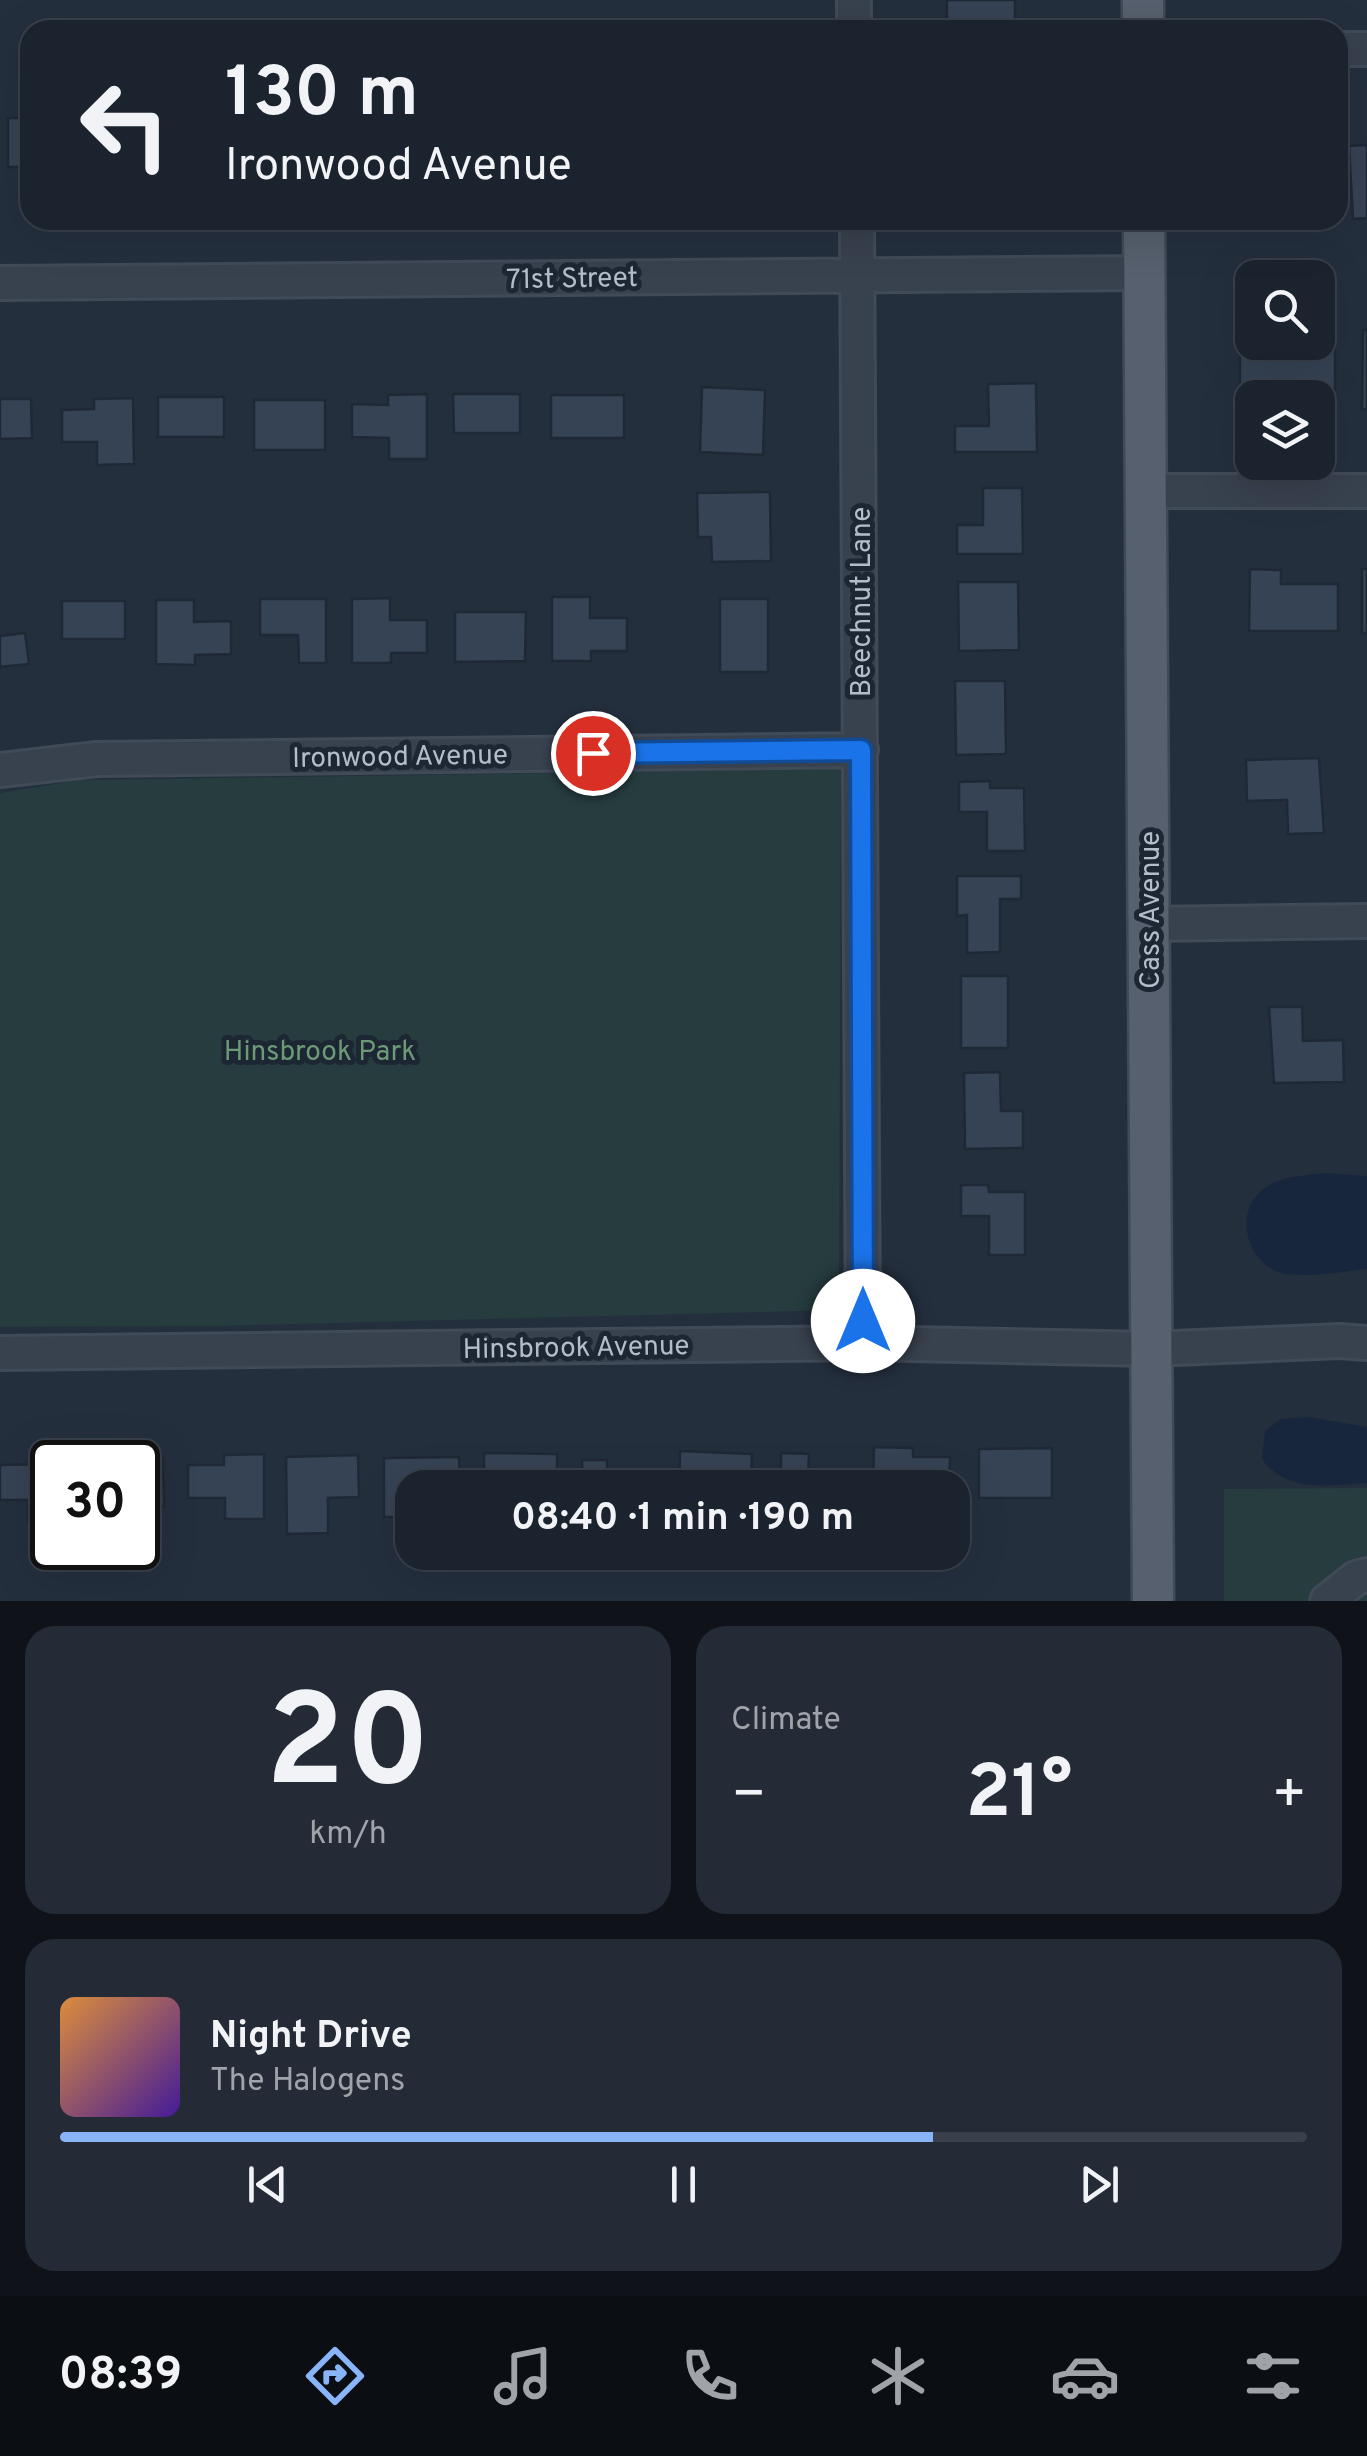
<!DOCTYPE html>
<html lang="en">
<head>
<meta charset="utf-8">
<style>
  :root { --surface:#1b232e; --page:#242b36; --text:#f1f3f6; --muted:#a0a4aa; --line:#39404a; --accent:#8ab4f8 }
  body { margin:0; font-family:Overpass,sans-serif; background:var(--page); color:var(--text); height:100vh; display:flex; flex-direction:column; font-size:38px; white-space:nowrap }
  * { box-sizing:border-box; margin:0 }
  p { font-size:32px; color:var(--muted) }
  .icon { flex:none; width:55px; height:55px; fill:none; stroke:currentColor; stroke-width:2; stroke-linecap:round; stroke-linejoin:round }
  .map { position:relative; height:1601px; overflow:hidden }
  .sheet { display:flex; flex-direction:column; gap:25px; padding:25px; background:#0f1319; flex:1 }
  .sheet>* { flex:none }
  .top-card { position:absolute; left:20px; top:20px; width:1328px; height:210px; border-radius:30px; box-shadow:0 10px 40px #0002,0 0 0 2px var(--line); background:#1b232e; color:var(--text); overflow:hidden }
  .buttons { position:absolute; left:1235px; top:260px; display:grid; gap:20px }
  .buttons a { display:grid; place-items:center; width:100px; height:100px; border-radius:20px; background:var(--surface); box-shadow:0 10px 40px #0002,0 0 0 2px var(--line); font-size:50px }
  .speed { position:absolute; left:30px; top:1440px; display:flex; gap:20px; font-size:50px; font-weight:700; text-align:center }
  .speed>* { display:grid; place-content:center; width:130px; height:130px; border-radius:50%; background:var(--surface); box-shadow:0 10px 40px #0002,0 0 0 2px var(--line); line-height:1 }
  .speed .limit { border:5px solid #111; border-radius:15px; background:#fff; color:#111 }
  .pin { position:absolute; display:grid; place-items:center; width:85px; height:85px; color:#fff; margin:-42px; border:5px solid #fff; border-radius:50%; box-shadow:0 2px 10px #0007 }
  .me { position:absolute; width:110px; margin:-55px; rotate:0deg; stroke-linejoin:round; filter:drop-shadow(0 0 8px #0008) }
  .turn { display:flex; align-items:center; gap:35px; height:210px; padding:0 40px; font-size:45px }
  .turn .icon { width:130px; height:130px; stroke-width:2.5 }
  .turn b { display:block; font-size:70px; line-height:85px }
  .big { font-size:75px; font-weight:700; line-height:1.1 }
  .sheet .widget { flex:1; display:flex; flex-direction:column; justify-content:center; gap:15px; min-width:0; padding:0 35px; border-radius:30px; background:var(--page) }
  .sheet .dial { align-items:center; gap:0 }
  .dial b { font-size:130px; line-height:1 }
  .song { display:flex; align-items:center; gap:30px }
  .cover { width:120px; height:120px; border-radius:15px; background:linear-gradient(135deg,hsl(30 70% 55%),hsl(260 70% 35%)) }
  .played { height:10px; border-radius:5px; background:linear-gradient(90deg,var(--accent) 70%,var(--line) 70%) }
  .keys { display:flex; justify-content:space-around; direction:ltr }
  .heat { display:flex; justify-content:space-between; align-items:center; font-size:55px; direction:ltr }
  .sheet .tiles { flex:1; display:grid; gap:25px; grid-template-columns:1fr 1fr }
  .widget:last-child { grid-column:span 2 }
  .trip { position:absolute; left:395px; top:1470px; width:575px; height:100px; border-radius:30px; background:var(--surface); box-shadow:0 10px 40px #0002,0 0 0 2px var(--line); font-weight:700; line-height:100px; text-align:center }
  .tab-bar { display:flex; height:160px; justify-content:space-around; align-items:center; background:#0b0e12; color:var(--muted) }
  .tab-bar .icon { width:70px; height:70px }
  .tab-bar .on { color:var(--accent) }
  .tab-bar b { font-size:45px; color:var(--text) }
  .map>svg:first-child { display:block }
  .green { fill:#263c3f }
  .water { fill:#17263c }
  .building { fill:#364354; stroke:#1f2835; stroke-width:2.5 }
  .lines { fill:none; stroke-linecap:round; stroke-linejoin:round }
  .minor-casing { stroke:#414a57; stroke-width:38 }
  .major-casing { stroke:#414a57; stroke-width:45 }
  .minor { stroke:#38414e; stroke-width:32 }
  .major { stroke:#56606e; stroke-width:40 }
  .route-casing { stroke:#114b97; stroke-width:25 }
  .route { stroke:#1a73e8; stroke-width:18 }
  .labels { text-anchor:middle; stroke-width:10; stroke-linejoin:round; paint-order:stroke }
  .street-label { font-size:28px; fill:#b4bcc9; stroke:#1d2633 }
  .park-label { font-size:28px; fill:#6b9a76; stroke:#1d2633 }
</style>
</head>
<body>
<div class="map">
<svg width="1367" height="1601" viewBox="0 0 1367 1601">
  <rect width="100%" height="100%" fill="#242f3e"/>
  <path class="green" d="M841,769L839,1310L219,1326L0,1327V793L80,780Z
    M1367,1488V1601H1224V1489Z"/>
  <path class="water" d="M1324,1173L1367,1176V1269C1340,1272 1309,1278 1282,1273C1249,1265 1234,1217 1259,1193C1276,1176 1301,1176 1324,1173Z
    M1308,1417L1367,1427V1483C1328,1485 1287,1494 1262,1459L1265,1431L1281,1419Z"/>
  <path class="building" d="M947,0H1015V29L947,30Z
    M8,118H30V167H8Z
    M1367,145V218L1353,219L1349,146Z
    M1363,330H1367V409H1362Z
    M1240,348H1335V390L1326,389V405H1318V398H1252V405H1240Z
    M1036,383L1037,452H955V426H989L988,384Z
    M702,387L765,390L763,455L700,452Z
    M427,394V459H389V438L352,437V404L388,405V395Z
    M453,394H520V433H454Z
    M551,395H624V438H551Z
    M158,397H224V437H158Z
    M133,398L134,464L97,465V442H62V410L94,409V399Z
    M0,399H31L32,438L0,439Z
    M254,400H325V450H254Z
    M983,488H1022L1023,554H957V525H983Z
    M770,492L771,561L712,562L711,537H698L697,493Z
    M1250,569L1281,570V584H1338V631H1249Z
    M1362,569H1367V633H1362Z
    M958,582H1018L1019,650L959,651Z
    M552,597H590V618H627V651H591V661H552Z
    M390,598V620H427V653H391V663H352V599Z
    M260,599H326V663H299L298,635H260Z
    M720,599H768V672H720Z
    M156,600H194V622L231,621V654L195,655V665L156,664Z
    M62,601H125V639H62Z
    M455,612H526L525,661L455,662Z
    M25,633L29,664L0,667V636Z
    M955,681H1005L1006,754L956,755Z
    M1319,758L1324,833L1288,834L1287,800L1247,801L1246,760Z
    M990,781V788H1024L1025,851H987V812H959V782Z
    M957,876H1021V899H1000V952L967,953V915L957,916Z
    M961,976H1008V1048H961Z
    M1269,1007H1302L1303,1041L1343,1040L1344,1082L1274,1083Z
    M1000,1072L1001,1111H1023V1148L965,1149L964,1073Z
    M961,1185H988L989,1192H1025V1255H989V1216H961Z
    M874,1447L913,1448V1457H950L949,1488H873Z
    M1052,1448V1498H979V1449Z
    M680,1451L752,1454L751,1488H679Z
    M484,1453L557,1454V1488H484Z
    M781,1453L809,1454L808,1479H847V1488H781Z
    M264,1454V1519H225V1498H188V1465H224V1455Z
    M358,1455L359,1497L328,1498V1533L287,1534L286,1457Z
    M459,1457L460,1488H412V1517H384V1458Z
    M163,1458L164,1506H138V1462H90V1459Z
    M582,1460H607V1481H652V1488H583Z
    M52,1464V1522H28V1500H0V1465Z"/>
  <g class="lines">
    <g class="minor-casing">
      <path id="minor" d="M854,0V30
        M1338,49H1367
        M857,220L863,1343
        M0,283L1144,273
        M1146,491H1367
        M0,770L97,759L861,750
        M1149,924L1367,921
        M0,1353L863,1343L1151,1349L1340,1341L1367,1343
        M1327,1601L1356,1578L1367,1575"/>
    </g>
    <g class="major-casing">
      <path id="major" d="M1143,0V30
        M1144,220L1153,1601"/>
    </g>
    <use href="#minor" class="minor"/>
    <use href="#major" class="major"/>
  </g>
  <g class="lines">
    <g class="route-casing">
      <path id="route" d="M593,753L861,750L863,1321"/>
    </g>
    <use href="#route" class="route"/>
  </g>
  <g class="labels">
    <g class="street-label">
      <text transform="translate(572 277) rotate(-1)" y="10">71st Street</text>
      <text transform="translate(860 602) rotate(-90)" y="10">Beechnut Lane</text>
      <text transform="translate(400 755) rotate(-1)" y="10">Ironwood Avenue</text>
      <text transform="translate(1149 910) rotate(-90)" y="10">Cass Avenue</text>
      <text transform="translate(576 1346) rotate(-1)" y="10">Hinsbrook Avenue</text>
    </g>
    <g class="park-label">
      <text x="320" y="1060">Hinsbrook Park</text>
    </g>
  </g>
</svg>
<div class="buttons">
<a><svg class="icon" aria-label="search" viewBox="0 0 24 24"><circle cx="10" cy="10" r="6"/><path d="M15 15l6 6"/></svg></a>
<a><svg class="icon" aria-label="layers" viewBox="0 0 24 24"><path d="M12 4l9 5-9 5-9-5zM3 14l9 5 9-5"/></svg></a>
</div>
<div class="speed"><div class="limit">30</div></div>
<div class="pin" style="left:593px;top:753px;background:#d93025"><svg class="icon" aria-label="arrive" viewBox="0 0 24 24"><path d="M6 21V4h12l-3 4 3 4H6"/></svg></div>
<svg class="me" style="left:863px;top:1321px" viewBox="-20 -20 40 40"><circle r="19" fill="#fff"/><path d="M0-13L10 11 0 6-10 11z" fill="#1a73e8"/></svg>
<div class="trip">08:40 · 1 min · 190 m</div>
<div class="top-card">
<div class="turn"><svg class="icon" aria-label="left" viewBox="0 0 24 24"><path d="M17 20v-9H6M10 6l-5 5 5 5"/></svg><div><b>130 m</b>Ironwood Avenue</div></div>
</div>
</div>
<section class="sheet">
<div class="tiles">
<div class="widget dial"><b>20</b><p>km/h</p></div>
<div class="widget"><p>Climate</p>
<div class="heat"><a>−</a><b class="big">21°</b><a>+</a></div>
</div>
<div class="widget">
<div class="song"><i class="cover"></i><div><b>Night Drive</b><p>The Halogens</p></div></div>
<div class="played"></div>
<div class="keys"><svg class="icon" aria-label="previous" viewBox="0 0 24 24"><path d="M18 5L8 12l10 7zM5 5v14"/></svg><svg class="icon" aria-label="pause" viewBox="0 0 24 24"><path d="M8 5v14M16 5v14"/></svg><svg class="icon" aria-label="next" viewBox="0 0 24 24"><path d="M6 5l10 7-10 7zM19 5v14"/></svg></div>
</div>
</div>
</section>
<nav class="tab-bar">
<b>08:39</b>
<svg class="icon on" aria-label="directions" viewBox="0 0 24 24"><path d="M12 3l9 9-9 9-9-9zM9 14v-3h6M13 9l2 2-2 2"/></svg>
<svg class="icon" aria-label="music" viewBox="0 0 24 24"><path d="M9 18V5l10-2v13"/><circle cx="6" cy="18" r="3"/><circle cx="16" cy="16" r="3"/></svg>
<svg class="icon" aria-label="phone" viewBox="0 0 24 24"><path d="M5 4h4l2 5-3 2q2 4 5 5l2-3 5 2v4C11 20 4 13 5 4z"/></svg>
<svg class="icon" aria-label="climate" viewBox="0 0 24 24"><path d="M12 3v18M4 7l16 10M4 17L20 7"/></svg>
<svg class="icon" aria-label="car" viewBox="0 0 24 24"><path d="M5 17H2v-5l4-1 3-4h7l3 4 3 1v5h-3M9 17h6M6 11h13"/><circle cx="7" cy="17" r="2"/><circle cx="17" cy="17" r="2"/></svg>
<svg class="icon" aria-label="filters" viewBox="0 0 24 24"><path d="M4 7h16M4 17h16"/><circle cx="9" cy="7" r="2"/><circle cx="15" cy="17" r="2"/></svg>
</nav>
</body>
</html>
